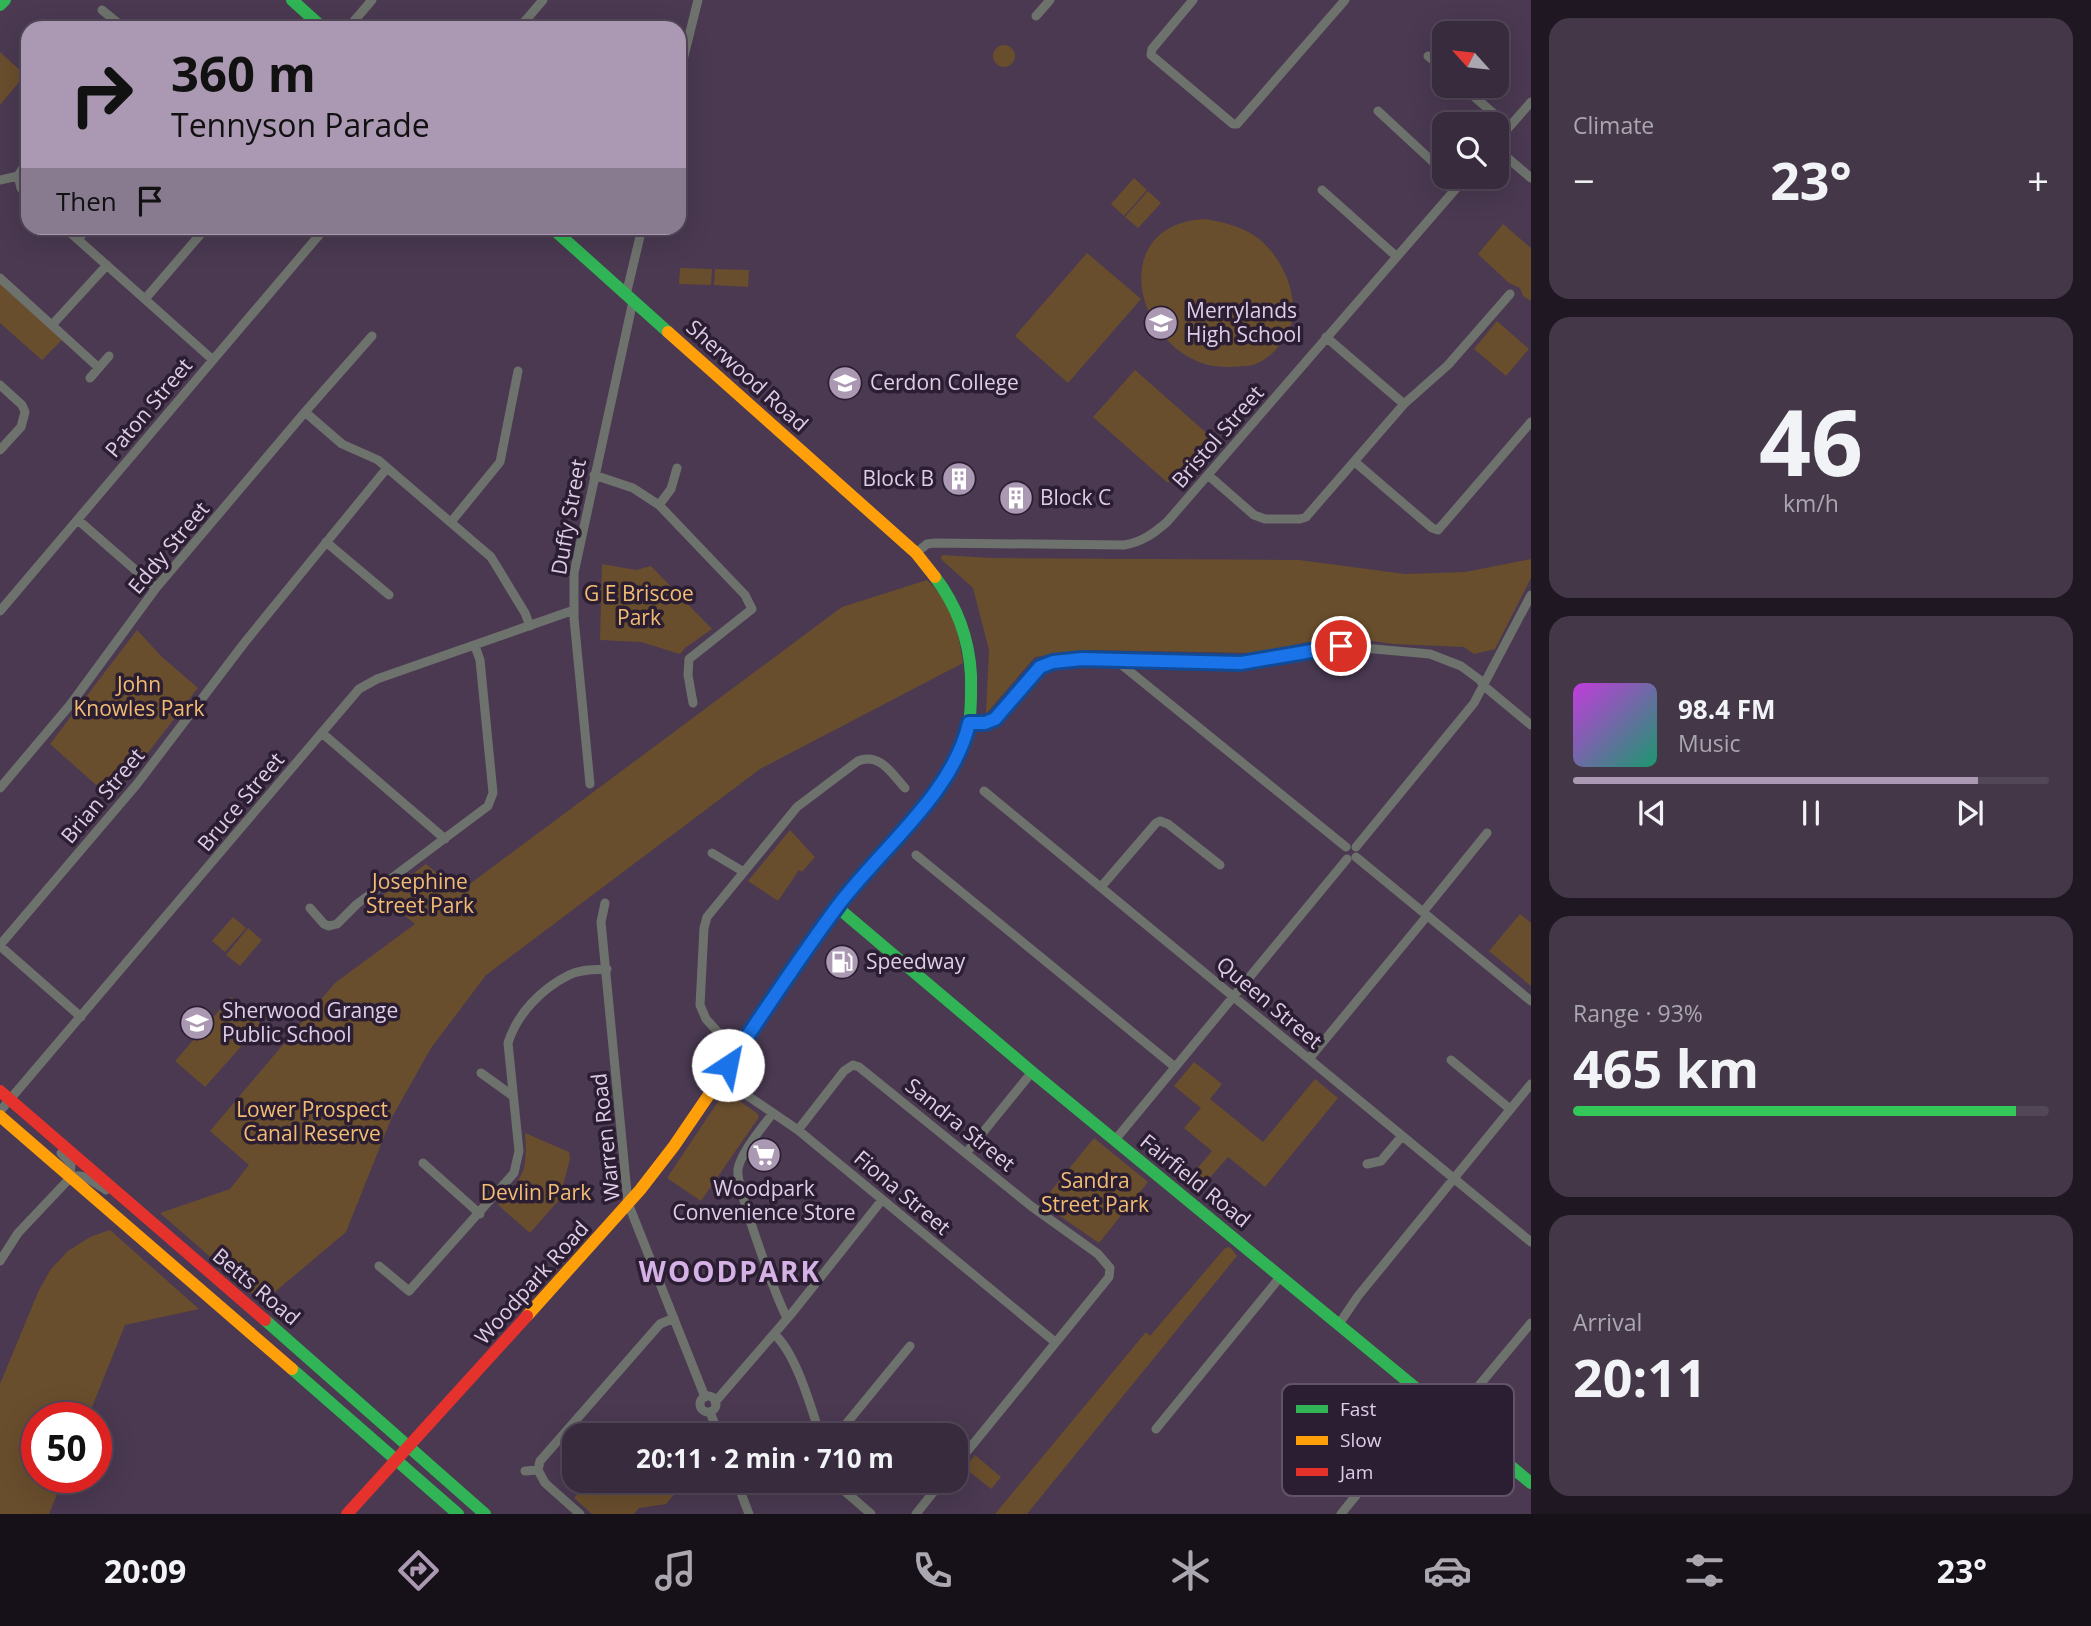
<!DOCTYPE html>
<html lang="en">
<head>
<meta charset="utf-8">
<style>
  :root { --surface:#382b3d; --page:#433748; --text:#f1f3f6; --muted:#aba7b0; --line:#524757; --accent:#ab99b3 }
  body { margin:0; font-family:"Open Sans",sans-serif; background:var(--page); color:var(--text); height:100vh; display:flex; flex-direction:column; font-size:26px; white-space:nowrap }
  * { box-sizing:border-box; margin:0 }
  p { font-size:23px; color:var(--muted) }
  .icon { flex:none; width:38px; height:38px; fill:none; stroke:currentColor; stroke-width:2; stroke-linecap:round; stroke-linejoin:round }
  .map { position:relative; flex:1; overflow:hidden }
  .panel { display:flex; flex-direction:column; gap:18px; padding:18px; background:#1f1822; width:560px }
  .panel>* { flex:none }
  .hud { position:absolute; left:21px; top:21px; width:665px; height:214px; border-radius:21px; box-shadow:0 7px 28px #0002,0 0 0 2px var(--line); background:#ab99b3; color:#111; overflow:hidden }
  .needle { width:46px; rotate:297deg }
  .fabs { position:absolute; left:1432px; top:21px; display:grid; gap:14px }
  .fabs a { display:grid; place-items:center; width:77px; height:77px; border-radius:14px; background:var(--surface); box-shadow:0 7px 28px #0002,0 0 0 2px var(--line); font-size:35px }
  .speed { position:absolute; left:21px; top:1402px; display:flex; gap:14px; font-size:35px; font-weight:700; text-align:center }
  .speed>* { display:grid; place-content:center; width:91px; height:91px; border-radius:50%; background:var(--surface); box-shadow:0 7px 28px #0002,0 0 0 2px var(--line); line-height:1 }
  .speed .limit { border:10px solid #d22; background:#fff; color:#111 }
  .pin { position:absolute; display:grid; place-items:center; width:60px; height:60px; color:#fff; margin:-30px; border:4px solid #fff; border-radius:50%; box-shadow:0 2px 7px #0007 }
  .me { position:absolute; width:77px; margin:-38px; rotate:34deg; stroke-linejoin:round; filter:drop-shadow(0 0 5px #0008) }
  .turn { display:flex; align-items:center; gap:24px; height:147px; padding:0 35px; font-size:32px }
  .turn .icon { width:91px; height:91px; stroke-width:2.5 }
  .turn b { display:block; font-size:49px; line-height:60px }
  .then { display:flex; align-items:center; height:66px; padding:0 35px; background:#0003; gap:14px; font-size:26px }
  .big { font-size:52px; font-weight:700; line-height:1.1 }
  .panel .card { flex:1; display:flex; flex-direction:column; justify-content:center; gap:10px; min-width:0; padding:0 24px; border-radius:21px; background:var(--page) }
  .panel .dial { align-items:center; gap:0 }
  .dial b { font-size:91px; line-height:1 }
  .song { display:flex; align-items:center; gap:21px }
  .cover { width:84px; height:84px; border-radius:10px; background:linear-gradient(135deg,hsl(290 70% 55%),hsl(160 70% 35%)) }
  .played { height:7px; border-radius:4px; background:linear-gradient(90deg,var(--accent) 85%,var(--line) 85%) }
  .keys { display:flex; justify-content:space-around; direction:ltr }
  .heat { display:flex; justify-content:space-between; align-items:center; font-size:38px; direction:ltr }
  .charge { height:10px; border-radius:5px; background:linear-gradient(90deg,#34c759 93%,var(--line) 0) }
  .trip { position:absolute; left:562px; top:1423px; width:406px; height:70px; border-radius:21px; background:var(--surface); box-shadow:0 7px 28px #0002,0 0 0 2px var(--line); font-weight:700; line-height:70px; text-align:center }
  .menu { display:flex; height:112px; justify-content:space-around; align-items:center; background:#161118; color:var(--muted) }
  .menu .icon { width:49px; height:49px }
  .menu .active { color:var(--accent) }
  .menu b { font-size:32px; color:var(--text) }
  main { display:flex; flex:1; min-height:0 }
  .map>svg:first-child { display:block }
  .green { fill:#694e2d }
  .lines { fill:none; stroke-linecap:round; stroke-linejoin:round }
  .street { stroke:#6e726c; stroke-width:9 }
  .fast { stroke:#30b455; stroke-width:12 }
  .slow { stroke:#ff9f0a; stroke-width:12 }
  .jam { stroke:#e5322d; stroke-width:12 }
  .route-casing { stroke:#114b97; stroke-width:18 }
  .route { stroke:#1a73e8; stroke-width:12 }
  .labels { text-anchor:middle; stroke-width:7; stroke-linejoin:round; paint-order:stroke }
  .poi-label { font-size:21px; fill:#dfcde8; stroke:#2c1e32; text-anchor:start }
  .street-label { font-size:21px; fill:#dfcde8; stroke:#2c1e32 }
  .park-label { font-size:21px; fill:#f2bd73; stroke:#2c1e32 }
  .district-label { font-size:28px; font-weight:bold; letter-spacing:2px; fill:#d5b2e6; stroke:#2c1e32 }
  .key { fill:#2c1e32; stroke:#625369; stroke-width:2 }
  .key-label { font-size:19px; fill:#dfcde8 }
</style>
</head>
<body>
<main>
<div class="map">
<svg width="1531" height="1514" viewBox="0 0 1531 1514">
  <rect width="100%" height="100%" fill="#4a3951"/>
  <path class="green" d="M993 56a11 11 0 1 1 22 0a11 11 0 1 1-22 0Z
    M0,52L25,75L0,105Z
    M1134,178L1147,190L1124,216L1111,204Z
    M1148,191L1161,203L1138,228L1125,217Z
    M1205,219C1223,222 1240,226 1255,236C1279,253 1295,286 1293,314C1293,327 1285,338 1278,347C1271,356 1258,365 1247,366C1234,367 1217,368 1205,364C1133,342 1108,224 1205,219Z
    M1503,224L1531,248V301L1523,296L1520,288L1509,283L1478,254Z
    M1087,253L1141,299L1068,383L1015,336Z
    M680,268L712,269L711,285L679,284Z
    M715,269L749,270L748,287L714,285Z
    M0,279L63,339L42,360L0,323Z
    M1497,321L1529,349L1506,376L1474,349Z
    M1135,370L1210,436L1168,483L1093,417Z
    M942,555L991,558L1299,560L1405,574L1465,572L1531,559V578L1495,649L1474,654L1464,647L1393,644L1337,636L1255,653L1086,650L1035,657L986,714L989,650L973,588L941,559Z
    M602,564L636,570L651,566L712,629L685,648L680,654L641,642L600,640Z
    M927,580C951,602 959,632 963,663L760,769L486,975L431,1048L391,1119L346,1232L276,1291L255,1296L160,1213L230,1189L249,1165L210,1131L335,983L415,924L382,896L426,864L459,892L842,607Z
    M137,630L162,657L198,688L112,799L50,744Z
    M790,830L815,857L802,872L799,870L778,901L748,881Z
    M1520,914L1531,923V986L1489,951Z
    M233,917L246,928L225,952L212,941Z
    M248,928L262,940L240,966L226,955Z
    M231,997L261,1024L205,1087L175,1061Z
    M1194,1062L1222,1084L1210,1099L1263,1142L1315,1079L1338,1098L1265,1187L1228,1157L1200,1189V1196L1185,1183L1212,1151L1184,1128L1201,1108L1174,1086Z
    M723,1094H729L757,1113L759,1117L701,1201L667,1178Z
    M525,1133L569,1152L570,1159L562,1189L566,1192L530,1233L498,1205C523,1176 528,1173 525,1133Z
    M1094,1138L1148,1182L1099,1243L1041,1203Z
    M110,1230L199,1309L125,1325L88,1417L37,1418V1477H64L49,1514H0V1384L39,1290L51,1269L68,1251L90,1237Z
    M1230,1247L1237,1256L1027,1514H995L1146,1332L1150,1336L1225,1248Z
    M975,1455L1001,1477L991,1489L965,1468Z
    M590,1481H677L680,1488L666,1504L639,1508L634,1514H592L574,1498Z"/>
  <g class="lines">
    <path class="street" d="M1193,0L1152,49L1151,55L1233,124H1237L1345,0
      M102,10L124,28
      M1036,16L1050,0
      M348,28L372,0
      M519,28L543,0
      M1428,56L1444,69
      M679,76L698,0
      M1462,86L1509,127
      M1378,111L1444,172
      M1496,142L1531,102
      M1496,148L1531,178
      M28,160L18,176L21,188L28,194
      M1449,177L1459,185
      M0,180L18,176
      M1322,190L1396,256
      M65,228L213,360
      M78,239L88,228
      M0,278L99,368
      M626,295L642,228
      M145,299L206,228
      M52,325L107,265
      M1326,337L1404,404
      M90,378L109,356
      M0,385L22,405L25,412L21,427L0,450
      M305,412L342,444L378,460L491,557L525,613L530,626
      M1355,462L1432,528L1438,530L1531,422
      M594,475L633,488L659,505L745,595L752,609L689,659L688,675L693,703
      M1208,475L1254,515L1265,519H1300L1306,517L1404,404L1448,365L1510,294
      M659,505L671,489L677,468
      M78,520L156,588
      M451,522L500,462L518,371
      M326,542L389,595
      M916,553L927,544L935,543L1124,545C1142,542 1153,534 1167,522L1466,177
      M0,611L325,228
      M1117,661L1346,847
      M969,723H985L995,719L1040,667L1053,662L1082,659L1241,663L1341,646L1430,654L1461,666L1480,680L1484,686L1531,725
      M322,733L445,839
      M590,784L574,618V573L633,301
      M0,788L70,705L156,588L305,412L372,336
      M984,791L1531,1242
      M1356,847L1474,703L1531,595
      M712,853L744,872
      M916,855L1175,1067
      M1356,857L1531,1001
      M1101,887L1156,823L1160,821L1168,824L1220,865
      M605,903L601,922L628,1203L705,1397
      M310,908L324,924L329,926L337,924L357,904L488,806L493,793L480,660L475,646
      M1423,912L1487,833
      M0,945L137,784L245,642L387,468
      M0,946L81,1017
      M737,1053L706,1019L700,1005L704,928L707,917L797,807L858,761C880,752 892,774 905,788
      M1309,1059L1427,916
      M1451,1060L1510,1109
      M481,1073L513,1096
      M720,1077L798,1130L1055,1342
      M0,1111L359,689L377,679L574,610
      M772,1114C762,1128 741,1152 738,1169C735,1186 777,1299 787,1318
      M798,1130L844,1071L853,1065L859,1067L1031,1206L1098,1254L1110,1268L1109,1277L1105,1282L956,1465
      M1115,1140L1347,859
      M967,1152L1032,1072
      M423,1163L480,1214
      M1367,1164L1381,1161L1402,1136
      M72,1177C84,1172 95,1184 106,1190
      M0,1261L18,1233L70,1178L71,1164L61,1153
      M379,1266L409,1291L514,1173L519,1151L508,1043C517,1014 541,989 569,975C580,969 594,970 607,969
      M1339,1324L1358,1296L1531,1084
      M774,1334C796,1353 811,1407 820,1435
      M700 1404a8 8 0 1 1 16 0a8 8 0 1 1-16 0Z
      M715,1402L792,1313L882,1200
      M710,1412L719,1435
      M1452,1418L1531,1323
      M1156,1429L1281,1276
      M837,1435L910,1346
      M1324,1442L1369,1479
      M525,1471L538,1470
      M736,1480L749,1514
      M835,1480L840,1487L871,1514
      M580,1514L545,1483L538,1470L540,1461L660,1324L674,1318
      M916,1514L943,1480
      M1341,1514L1432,1401"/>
    <path class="fast" d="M292,0L323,28
      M0,5L5,0
      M552,228L668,332
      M837,907L1032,1072L1531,1483
      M734,1058C768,1007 801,953 840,904C881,852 952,795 968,729C972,711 971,693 971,675C969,638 957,606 935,577
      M265,1320L485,1514
      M292,1369L458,1514"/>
    <path class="slow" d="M668,332L916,553L935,577
      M0,1116L292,1369
      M527,1316L640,1190L674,1146L734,1058"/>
    <path class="jam" d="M0,1091L265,1320
      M347,1514L527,1316"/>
  </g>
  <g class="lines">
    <g class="route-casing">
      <path id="route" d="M728,1065C764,1012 799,958 837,907C880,849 953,794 969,723H985L995,719L1040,667L1053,662L1082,659L1241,663L1341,646"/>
    </g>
    <use href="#route" class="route"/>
  </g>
  <defs>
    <g id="school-disc" transform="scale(1.75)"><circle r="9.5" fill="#ab99b3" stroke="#2c1e32"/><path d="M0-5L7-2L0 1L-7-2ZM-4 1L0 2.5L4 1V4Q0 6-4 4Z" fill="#fff"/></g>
    <g id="building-disc" transform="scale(1.75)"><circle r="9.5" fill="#ab99b3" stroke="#2c1e32"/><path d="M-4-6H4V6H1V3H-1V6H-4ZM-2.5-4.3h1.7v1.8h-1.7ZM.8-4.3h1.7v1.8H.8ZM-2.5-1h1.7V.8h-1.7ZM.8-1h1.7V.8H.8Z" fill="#fff"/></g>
    <g id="fuel-disc" transform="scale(1.75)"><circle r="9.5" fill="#ab99b3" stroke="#2c1e32"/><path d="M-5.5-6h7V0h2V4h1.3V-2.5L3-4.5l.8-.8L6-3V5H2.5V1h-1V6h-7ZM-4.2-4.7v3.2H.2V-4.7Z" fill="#fff"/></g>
    <g id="supermarket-disc" transform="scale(1.75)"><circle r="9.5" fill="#ab99b3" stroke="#2c1e32"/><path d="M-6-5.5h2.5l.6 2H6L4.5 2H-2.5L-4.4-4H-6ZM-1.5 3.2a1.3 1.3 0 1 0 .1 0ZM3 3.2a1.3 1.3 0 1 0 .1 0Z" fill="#fff"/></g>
  </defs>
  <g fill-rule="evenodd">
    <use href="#school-disc" x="1161" y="323"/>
    <use href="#school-disc" x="845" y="383"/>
    <use href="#building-disc" x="959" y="479"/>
    <use href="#building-disc" x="1016" y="498"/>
    <use href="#fuel-disc" x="842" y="962"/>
    <use href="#school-disc" x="197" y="1023"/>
    <use href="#supermarket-disc" x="764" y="1155"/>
  </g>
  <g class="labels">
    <g class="poi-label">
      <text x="1186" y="318">Merrylands<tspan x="1186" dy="24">High School</tspan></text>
      <text x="870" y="390">Cerdon College</text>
      <text x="934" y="486" text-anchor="end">Block B</text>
      <text x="1040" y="505">Block C</text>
      <text x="866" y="969">Speedway</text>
      <text x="222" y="1018">Sherwood Grange<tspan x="222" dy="24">Public School</tspan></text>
      <text x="764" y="1196" text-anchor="middle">Woodpark<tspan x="764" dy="24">Convenience Store</tspan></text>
    </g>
    <g class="street-label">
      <text transform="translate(747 376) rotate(42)" y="7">Sherwood Road</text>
      <text transform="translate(149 408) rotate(-50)" y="7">Paton Street</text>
      <text transform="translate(1218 437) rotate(-49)" y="7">Bristol Street</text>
      <text transform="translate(569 517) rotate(-80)" y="7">Duffy Street</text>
      <text transform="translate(169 548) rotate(-50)" y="7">Eddy Street</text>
      <text transform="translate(103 796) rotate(-50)" y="7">Brian Street</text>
      <text transform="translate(241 802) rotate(-50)" y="7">Bruce Street</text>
      <text transform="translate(1269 1003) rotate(40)" y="7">Queen Street</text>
      <text transform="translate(960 1125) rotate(39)" y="7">Sandra Street</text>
      <text transform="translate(606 1137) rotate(-96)" y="7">Warren Road</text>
      <text transform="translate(1195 1181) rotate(39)" y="7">Fairfield Road</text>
      <text transform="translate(902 1193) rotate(40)" y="7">Fiona Street</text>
      <text transform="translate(532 1283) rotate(-48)" y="7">Woodpark Road</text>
      <text transform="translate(256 1287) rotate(40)" y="7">Betts Road</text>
    </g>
    <g class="park-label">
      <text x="639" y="601">G E Briscoe<tspan x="639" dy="24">Park</tspan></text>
      <text x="139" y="692">John<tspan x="139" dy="24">Knowles Park</tspan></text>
      <text x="420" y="889">Josephine<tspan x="420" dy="24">Street Park</tspan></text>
      <text x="312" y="1117">Lower Prospect<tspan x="312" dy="24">Canal Reserve</tspan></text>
      <text x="1095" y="1188">Sandra<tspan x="1095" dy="24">Street Park</tspan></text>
      <text x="536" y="1200">Devlin Park</text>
    </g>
    <g class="district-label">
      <text x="730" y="1282">WOODPARK</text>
    </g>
  </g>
  <rect x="1282" y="1384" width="232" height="112" rx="10" class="key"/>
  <rect x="1296" y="1405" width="32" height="8" fill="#30b455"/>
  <rect x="1296" y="1436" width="32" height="9" fill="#ff9f0a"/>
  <rect x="1296" y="1468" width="32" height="8" fill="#e5322d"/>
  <g class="key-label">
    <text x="1340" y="1416">Fast</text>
    <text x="1340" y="1447">Slow</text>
    <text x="1340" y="1479">Jam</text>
  </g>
</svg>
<div class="fabs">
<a><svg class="needle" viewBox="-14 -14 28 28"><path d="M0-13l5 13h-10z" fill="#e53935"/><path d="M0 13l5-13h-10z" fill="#aba7b0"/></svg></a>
<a><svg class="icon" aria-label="search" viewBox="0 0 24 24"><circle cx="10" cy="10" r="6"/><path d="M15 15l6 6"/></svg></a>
</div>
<div class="speed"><div class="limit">50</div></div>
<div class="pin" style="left:1341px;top:646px;background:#d93025"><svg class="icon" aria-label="arrive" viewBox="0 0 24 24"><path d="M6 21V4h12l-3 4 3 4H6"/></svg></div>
<svg class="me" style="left:728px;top:1065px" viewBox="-20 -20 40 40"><circle r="19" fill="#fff"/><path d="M0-13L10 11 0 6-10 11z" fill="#1a73e8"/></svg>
<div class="trip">20:11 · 2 min · 710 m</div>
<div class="hud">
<div class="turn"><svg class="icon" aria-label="right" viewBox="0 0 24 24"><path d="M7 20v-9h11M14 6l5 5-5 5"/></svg><div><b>360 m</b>Tennyson Parade</div></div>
<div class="then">Then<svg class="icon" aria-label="arrive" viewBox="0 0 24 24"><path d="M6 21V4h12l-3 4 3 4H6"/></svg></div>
</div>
</div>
<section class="panel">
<div class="card"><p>Climate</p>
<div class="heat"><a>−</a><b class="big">23°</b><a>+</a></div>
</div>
<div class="card dial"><b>46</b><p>km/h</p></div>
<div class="card">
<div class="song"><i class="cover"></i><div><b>98.4 FM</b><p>Music</p></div></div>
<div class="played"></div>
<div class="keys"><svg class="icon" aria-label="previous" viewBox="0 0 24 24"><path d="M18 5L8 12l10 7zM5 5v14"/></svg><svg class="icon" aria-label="pause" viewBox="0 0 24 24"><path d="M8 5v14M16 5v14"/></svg><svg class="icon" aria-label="next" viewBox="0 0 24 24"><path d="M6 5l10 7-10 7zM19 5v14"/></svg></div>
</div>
<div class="card"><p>Range · 93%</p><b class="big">465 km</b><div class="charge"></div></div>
<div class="card"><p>Arrival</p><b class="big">20:11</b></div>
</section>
</main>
<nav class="menu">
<b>20:09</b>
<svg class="icon active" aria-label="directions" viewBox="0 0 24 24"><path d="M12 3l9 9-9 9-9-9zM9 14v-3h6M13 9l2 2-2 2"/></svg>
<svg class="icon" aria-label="music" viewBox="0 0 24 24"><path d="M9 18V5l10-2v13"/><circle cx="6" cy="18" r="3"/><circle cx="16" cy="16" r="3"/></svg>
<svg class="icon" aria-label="phone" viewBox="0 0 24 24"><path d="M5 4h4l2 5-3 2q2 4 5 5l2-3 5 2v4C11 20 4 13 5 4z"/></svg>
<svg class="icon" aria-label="climate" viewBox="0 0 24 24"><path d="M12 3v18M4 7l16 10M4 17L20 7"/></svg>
<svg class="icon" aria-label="car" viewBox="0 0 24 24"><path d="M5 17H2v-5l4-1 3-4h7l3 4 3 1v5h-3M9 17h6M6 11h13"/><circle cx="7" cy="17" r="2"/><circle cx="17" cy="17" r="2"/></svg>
<svg class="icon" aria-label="filters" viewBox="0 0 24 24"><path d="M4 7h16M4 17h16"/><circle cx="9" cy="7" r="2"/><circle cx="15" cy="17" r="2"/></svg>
<b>23°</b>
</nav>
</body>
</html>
